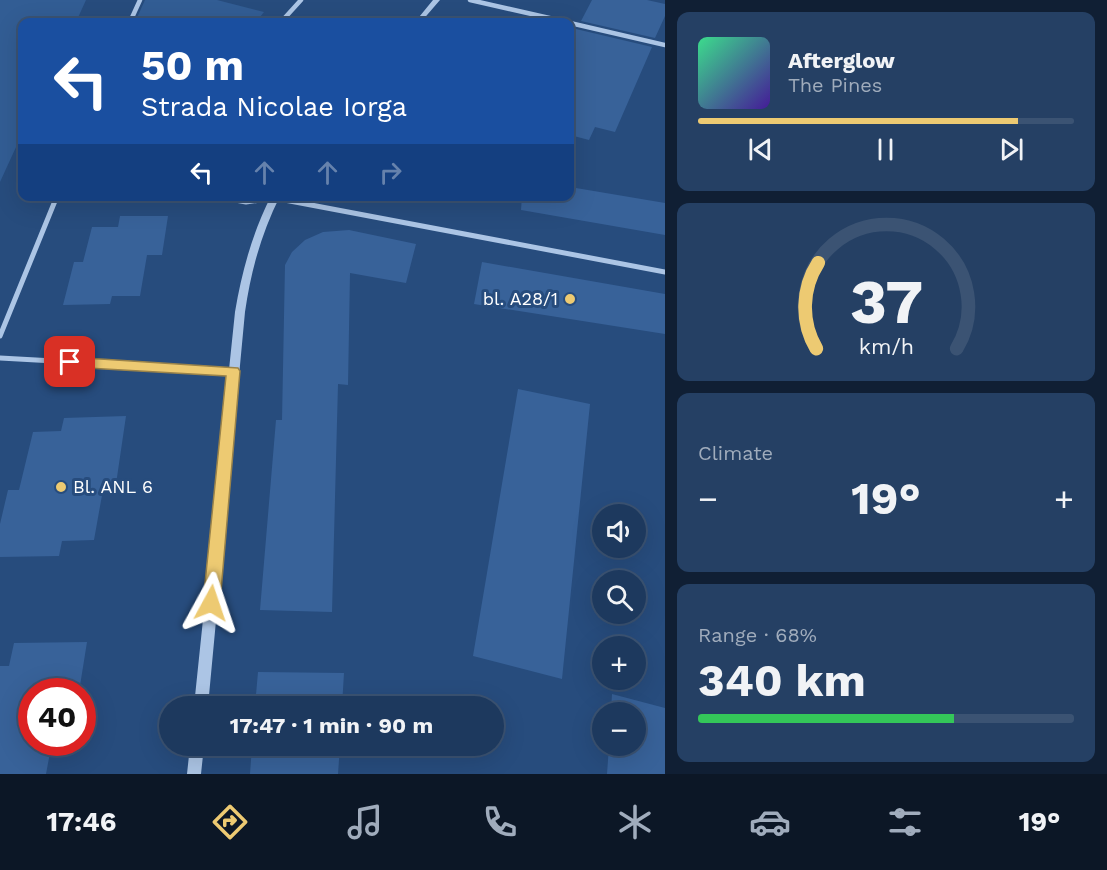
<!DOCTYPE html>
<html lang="en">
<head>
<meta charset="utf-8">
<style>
  :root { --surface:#1d395e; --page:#254064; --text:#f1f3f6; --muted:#a0acbc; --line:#3b5373; --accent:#edca72 }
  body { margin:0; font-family:"Work Sans",sans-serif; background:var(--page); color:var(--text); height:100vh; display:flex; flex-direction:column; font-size:22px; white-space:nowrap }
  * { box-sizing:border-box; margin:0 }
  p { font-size:20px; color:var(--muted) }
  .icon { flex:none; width:33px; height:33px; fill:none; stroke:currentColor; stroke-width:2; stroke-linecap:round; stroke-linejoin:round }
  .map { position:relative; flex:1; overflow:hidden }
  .side { display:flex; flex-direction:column; gap:12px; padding:12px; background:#101f34; width:442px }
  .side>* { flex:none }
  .top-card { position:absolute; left:18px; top:18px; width:556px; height:183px; border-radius:12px; box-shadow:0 6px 24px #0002,0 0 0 2px var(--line); background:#1a4fa0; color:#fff; overflow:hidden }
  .controls { position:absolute; left:592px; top:504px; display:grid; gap:12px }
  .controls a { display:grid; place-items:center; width:54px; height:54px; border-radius:50%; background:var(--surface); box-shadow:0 6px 24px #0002,0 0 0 2px var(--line); font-size:30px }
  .speed { position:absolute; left:18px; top:678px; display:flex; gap:12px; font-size:30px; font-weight:700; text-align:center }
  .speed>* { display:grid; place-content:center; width:78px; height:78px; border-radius:50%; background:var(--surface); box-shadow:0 6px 24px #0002,0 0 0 2px var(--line); line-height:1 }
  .speed .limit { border:9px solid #d22; background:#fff; color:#111 }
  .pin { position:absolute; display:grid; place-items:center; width:51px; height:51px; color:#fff; margin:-26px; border-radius:12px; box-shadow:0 3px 9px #0006 }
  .me { position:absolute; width:66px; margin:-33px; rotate:5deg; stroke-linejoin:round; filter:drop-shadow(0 0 4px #0008) }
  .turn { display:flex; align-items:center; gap:21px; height:126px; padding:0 24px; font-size:27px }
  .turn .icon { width:78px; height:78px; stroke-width:2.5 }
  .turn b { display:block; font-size:42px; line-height:51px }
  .lanes { display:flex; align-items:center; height:57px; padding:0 24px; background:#0003; justify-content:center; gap:30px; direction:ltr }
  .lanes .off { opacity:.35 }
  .big { font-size:45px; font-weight:700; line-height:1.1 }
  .side .widget { flex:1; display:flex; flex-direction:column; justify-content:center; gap:9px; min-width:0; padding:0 21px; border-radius:12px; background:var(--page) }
  .side .dial { align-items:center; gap:0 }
  .dial svg { height:156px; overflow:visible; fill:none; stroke:var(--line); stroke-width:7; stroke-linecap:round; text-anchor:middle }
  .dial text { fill:var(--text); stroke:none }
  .song { display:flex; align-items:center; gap:18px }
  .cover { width:72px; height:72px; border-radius:9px; background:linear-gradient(135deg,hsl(150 70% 55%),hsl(260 70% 35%)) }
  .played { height:6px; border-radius:3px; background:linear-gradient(90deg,var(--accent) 85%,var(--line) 85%) }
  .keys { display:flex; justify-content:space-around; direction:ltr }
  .heat { display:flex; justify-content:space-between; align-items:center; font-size:33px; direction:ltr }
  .charge { height:9px; border-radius:4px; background:linear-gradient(90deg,#34c759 68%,var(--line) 0) }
  .trip { position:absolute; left:159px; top:696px; width:345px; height:60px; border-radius:30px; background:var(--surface); box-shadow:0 6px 24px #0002,0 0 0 2px var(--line); font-weight:700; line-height:60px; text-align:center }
  .tabs { display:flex; height:96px; justify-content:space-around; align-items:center; background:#0c1726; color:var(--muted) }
  .tabs .icon { width:42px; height:42px }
  .tabs .on { color:var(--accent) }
  .tabs b { font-size:27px; color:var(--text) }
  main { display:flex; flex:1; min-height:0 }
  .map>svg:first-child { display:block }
  .green { fill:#325d94 }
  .building { fill:#386299 }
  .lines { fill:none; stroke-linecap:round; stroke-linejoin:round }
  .minor-far1 { stroke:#acc5e5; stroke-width:4.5 }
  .minor { stroke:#acc5e5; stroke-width:5 }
  .tertiary { fill:#acc5e5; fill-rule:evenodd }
  .route { fill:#edca72; stroke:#9a834a; stroke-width:1.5 }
  .poi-dot { fill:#edca72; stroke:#274c7d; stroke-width:2 }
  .labels { text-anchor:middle; stroke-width:6; stroke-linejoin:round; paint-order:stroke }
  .poi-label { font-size:18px; fill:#fff; stroke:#274c7d; text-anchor:end }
</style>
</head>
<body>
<main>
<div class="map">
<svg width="665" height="774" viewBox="0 0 665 774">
  <rect width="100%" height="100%" fill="#274c7d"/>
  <path class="green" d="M0,0H86L76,22H22V134L0,182Z
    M145,0H217L264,12L256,22H135Z"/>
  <path class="building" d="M592,0H647L665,4V16L655,38L581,21Z
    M576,29L652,47L615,132L595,127L589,140L570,135V41Z
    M570,187L665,203V235L521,210L522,196H570Z
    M120,216H168L162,255H147L140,296H112L110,304L63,305L74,262H83L92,227H118Z
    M349,230L416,244L406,283L350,273L348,385L338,384L332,612L260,610L276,420H282L285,265L292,252L305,240L323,232Z
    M482,262L665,294V334L474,304Z
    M518,389L590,404L562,679L473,656Z
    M126,416L116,484H104L94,540L62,541L59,556L0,557V524L8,490H19L33,432L61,431L64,418Z
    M87,642L79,692H32V742H52L46,774H0V666H9L14,643Z
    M258,672L344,673L342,706H255Z
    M612,694L665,708V774H607L609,746H636V712H611Z
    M252,746H340L338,774H250Z"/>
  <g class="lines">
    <path class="minor-far1" d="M470,0L567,22
      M130,22L140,0
      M281,22L301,0
      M570,23L665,45
      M214,196L217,197"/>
    <path class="minor" d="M214,196L246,202L274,198L665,272
      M0,336L57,196
      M0,358L234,371"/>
    <path class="tertiary" d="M433,0H440L421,22H415Z
      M271,196H280C261,234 251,271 245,312L208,706H194L235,312C242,271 252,234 271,196Z
      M190,746H204L201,774H187Z"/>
  </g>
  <path class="route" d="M70,357L238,368L240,371L220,603L217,608L211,610L206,608L203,603L226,376L70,367L63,362Z"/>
  <g class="poi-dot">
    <circle cx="570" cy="299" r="6"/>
    <circle cx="61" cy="487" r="6"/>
  </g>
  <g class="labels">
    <g class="poi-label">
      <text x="558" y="305">bl. A28/1</text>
      <text x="73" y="493" text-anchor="start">Bl. ANL 6</text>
    </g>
  </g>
</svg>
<div class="controls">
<a><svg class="icon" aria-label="sound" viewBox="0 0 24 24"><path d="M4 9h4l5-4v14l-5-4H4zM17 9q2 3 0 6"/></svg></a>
<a><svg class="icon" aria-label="search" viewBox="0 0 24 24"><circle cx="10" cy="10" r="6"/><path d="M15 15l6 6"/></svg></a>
<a>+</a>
<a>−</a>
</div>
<div class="speed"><div class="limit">40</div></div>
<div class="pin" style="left:70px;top:362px;background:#d93025"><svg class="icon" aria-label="arrive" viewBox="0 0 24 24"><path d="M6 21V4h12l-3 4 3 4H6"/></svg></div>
<svg class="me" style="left:211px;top:603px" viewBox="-20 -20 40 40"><path d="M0-17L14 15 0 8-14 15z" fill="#edca72" stroke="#fff" stroke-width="4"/></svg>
<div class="trip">17:47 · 1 min · 90 m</div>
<div class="top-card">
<div class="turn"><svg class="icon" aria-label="left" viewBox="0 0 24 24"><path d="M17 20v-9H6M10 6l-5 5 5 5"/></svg><div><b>50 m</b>Strada Nicolae Iorga</div></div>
<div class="lanes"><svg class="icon" aria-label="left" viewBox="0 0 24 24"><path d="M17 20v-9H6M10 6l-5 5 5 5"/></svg><svg class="icon off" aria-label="ahead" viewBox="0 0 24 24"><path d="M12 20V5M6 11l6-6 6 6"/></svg><svg class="icon off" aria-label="ahead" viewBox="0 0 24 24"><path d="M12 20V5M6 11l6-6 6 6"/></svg><svg class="icon off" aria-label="right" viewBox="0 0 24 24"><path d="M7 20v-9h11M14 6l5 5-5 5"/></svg></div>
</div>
</div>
<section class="side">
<div class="widget">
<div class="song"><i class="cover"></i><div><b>Afterglow</b><p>The Pines</p></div></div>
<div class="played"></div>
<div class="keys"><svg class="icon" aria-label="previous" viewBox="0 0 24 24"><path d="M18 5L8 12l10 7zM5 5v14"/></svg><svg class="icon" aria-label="pause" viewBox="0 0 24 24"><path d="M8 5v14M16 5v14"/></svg><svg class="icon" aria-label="next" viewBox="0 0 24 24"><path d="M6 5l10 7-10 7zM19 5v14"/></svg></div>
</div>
<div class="widget dial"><svg viewBox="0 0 100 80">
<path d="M14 69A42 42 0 1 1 86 69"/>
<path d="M14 69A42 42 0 0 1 15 25" stroke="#edca72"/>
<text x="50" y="56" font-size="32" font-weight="700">37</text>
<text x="50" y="72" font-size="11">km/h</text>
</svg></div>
<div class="widget"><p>Climate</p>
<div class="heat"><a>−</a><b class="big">19°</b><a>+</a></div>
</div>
<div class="widget"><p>Range · 68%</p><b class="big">340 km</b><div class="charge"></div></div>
</section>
</main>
<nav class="tabs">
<b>17:46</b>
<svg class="icon on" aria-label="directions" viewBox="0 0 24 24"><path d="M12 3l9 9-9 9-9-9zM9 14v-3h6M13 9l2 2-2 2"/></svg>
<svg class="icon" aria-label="music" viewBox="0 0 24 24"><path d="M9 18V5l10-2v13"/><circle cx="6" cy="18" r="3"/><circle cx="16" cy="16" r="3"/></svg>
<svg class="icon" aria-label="phone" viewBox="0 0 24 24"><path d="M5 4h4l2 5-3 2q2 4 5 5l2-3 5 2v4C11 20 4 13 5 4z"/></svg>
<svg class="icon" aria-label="climate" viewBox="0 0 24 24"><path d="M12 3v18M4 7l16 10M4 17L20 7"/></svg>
<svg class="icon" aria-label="car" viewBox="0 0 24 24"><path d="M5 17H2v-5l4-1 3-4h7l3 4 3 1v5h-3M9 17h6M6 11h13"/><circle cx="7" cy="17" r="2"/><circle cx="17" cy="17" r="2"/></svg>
<svg class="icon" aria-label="filters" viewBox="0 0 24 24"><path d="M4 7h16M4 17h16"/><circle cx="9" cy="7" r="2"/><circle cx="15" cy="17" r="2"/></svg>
<b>19°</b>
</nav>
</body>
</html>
